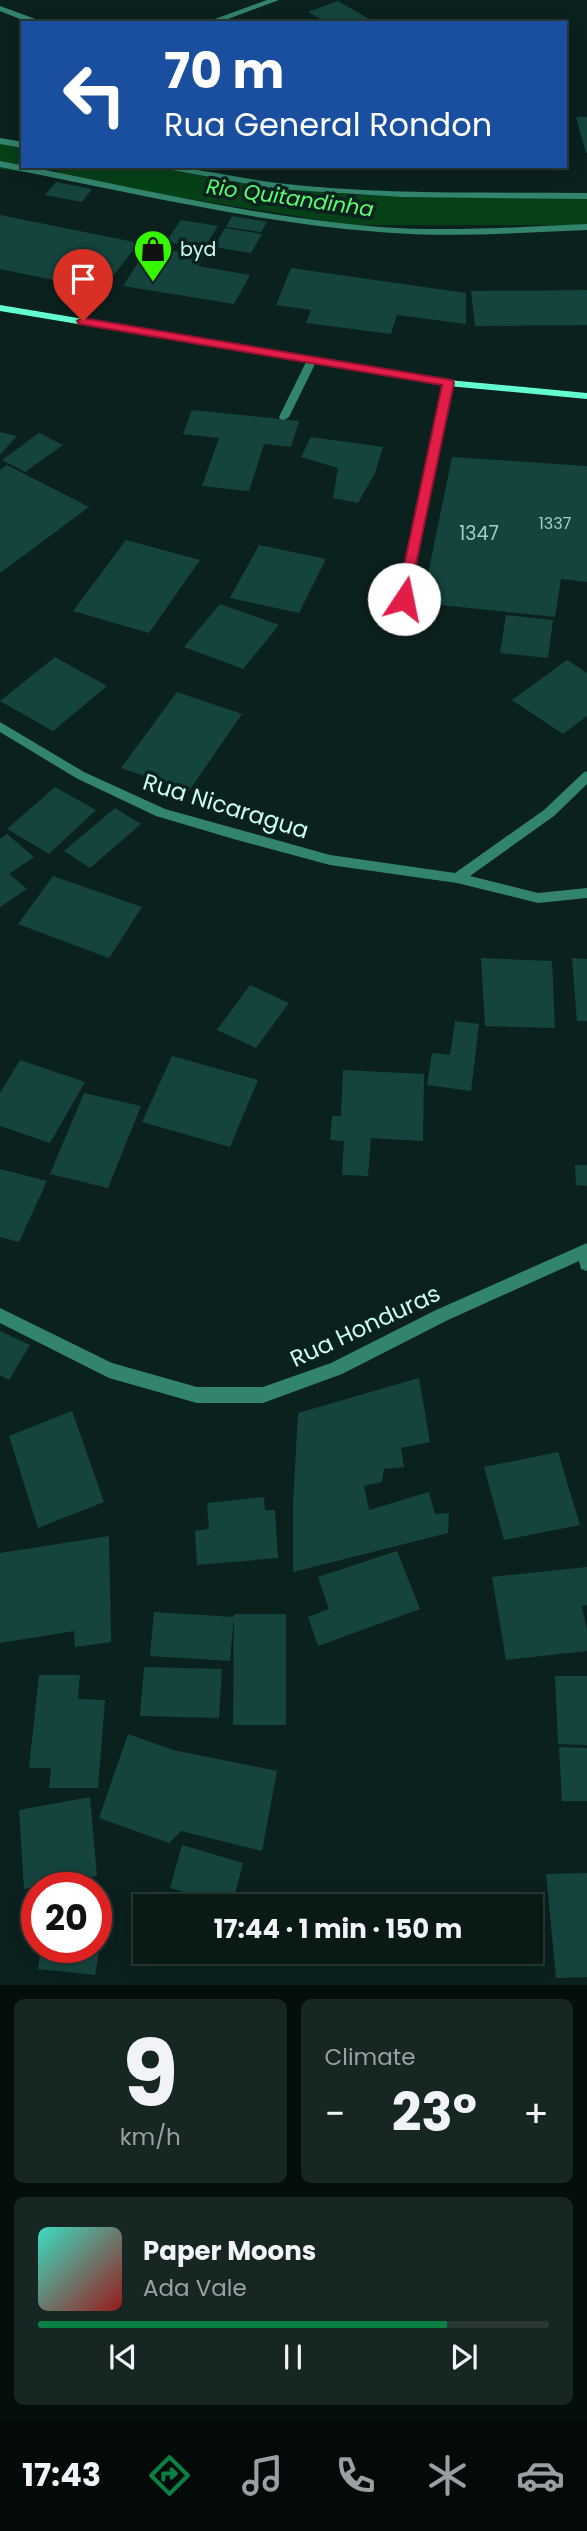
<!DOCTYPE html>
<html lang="en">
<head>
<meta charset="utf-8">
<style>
  :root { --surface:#081916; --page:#162623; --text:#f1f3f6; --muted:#98a0a1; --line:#293835; --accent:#0b8043 }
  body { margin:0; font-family:Poppins,sans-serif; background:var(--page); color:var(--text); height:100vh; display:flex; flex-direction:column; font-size:26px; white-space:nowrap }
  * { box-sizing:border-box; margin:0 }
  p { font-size:23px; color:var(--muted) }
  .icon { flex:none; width:38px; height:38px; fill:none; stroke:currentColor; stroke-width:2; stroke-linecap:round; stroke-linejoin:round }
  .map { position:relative; height:1985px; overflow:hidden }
  .panel { display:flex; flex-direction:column; gap:14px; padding:14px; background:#040e0c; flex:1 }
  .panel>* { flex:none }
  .top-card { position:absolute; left:21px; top:21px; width:546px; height:147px; border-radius:0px; box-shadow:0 4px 18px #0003,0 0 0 2px var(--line); background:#1a4fa0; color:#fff; overflow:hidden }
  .speed { position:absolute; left:21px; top:1872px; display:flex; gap:14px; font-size:35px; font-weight:700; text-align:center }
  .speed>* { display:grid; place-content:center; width:91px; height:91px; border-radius:50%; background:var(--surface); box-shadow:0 4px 18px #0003,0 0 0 2px var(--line); line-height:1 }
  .speed .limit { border:10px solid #d22; background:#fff; color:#111 }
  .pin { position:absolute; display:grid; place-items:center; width:60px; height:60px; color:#fff; margin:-72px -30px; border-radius:50% 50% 50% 0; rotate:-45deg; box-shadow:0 0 7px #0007 }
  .pin .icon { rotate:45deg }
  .me { position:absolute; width:77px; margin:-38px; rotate:11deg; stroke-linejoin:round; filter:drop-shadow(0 0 5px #0008) }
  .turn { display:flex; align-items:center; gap:24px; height:147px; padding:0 28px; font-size:32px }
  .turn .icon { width:91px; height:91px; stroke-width:2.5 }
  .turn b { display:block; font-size:49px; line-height:60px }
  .big { font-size:52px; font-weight:700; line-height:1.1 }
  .panel .widget { flex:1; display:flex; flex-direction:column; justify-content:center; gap:10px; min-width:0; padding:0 24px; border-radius:10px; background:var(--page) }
  .panel .dial { align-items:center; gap:0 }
  .dial b { font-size:91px; line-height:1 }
  .song { display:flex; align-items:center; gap:21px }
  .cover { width:84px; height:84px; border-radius:10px; background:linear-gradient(135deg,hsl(170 70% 55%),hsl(0 70% 35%)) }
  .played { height:7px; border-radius:4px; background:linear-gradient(90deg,var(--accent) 80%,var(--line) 80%) }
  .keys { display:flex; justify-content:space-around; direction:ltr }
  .heat { display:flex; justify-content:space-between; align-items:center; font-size:38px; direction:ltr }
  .panel .tiles { flex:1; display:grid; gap:14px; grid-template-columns:1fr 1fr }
  .widget:last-child { grid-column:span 2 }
  .trip { position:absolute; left:133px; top:1894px; width:410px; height:70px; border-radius:0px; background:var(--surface); box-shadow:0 4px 18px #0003,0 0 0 2px var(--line); font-weight:700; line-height:70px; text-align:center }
  .menu { display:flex; height:112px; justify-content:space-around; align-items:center; background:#030a09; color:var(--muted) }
  .menu .icon { width:49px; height:49px }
  .menu .current { color:var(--accent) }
  .menu b { font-size:32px; color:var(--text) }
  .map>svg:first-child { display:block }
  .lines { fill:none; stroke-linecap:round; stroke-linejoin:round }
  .river { fill:#054017; fill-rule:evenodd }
  .building { fill:#15443e }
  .lane { fill:#32846d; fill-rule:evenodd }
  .street { fill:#32846d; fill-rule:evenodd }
  .secondary { fill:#62ffd0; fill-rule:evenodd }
  .route { fill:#e11d48; stroke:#92132f; stroke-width:2 }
  .labels { text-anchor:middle; stroke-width:7; stroke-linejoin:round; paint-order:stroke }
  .far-number-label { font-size:16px; fill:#9ed0c6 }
  .far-poi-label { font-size:19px; fill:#cbfff4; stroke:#0b211e; text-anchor:start }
  .number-label { font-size:19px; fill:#9ed0c6 }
  .far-water-label { font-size:21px; font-style:italic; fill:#59ff71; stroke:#0b211e }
  .street-label { font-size:23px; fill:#cbfff4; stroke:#0b211e }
</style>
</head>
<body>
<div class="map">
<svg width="587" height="1985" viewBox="0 0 587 1985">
  <rect width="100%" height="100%" fill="#0b211e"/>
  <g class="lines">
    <path class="river" d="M0,139L23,142V166H41L23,172L0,169Z
      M53,166H173L351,195H587V225H351L78,181L60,177Z"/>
  </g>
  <path class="building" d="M338,1L371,20L364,23H327L308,12Z
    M576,117H587V153H586Z
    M56,182L92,189L82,202L45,195Z
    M0,215L139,243L102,290L0,269Z
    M232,216L267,222L261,232L226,227Z
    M181,220L218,226L204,248L166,242Z
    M225,228L262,234L251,253L214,247Z
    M148,247L204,256L198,266L250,275L234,304L123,286Z
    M291,268L466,293V324L397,315L391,334L306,323L311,310L276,305Z
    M587,290V325L475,326L471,291Z
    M192,410L299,421L291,447L264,444L249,491L202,486L219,438L183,434Z
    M0,432L17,436L0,455Z
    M39,433L63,445L25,472L2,460Z
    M311,437L383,447L375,473L358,503L333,498L338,468L301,457Z
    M452,457L587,466V582L561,579L555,617L422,603Z
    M7,465L89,507L0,573V470Z
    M126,540L200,560L149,633L73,611Z
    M259,545L326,559L299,613L230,598Z
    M220,604L279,625L243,669L184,647Z
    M506,615L553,620L548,658L500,653Z
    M55,657L107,686L53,731L0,701Z
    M567,660L587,673V716L563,734L512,700Z
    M177,692L242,714L189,791L121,768Z
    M55,787L96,810L49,854L7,829Z
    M115,808L141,824L90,868L64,851Z
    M7,834L34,857L9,874L27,889L0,907V839Z
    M53,876L142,907L109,958L18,924Z
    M481,958L552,961L555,1028L485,1026Z
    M572,958L587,959V1021H577Z
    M250,985L289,1003L256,1048L217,1030Z
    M455,1021L479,1024L471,1091L427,1085L432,1053L450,1055Z
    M172,1056L258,1080L230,1147L142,1122Z
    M20,1060L85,1082L50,1143L0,1126V1093Z
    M343,1070L424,1074L423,1141L371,1138L368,1176L342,1175L344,1141L330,1140L332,1116H341Z
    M84,1093L141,1106L108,1188L50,1174Z
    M575,1165H587V1186L576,1185Z
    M0,1169L47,1181L19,1242L0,1237Z
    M0,1331L30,1345L9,1380L0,1375Z
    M419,1378L430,1442L401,1448L404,1467L384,1469L382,1482L364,1486L369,1510L429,1492L435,1514L449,1513L448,1533L293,1572V1504L298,1413Z
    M72,1411L104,1502L38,1528L9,1436Z
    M558,1452L580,1525L504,1540L484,1467Z
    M264,1497L265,1510H275L278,1558L197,1565L195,1531L209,1529L207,1503Z
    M109,1536L111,1642L75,1647L74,1631L0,1643V1553Z
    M397,1551L420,1609L318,1646L308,1617L329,1609L318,1577Z
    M587,1567V1605L582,1606L587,1631V1651L506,1660L492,1577Z
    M154,1612L234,1617L230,1661L150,1656Z
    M234,1614H286V1725H233Z
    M144,1667L222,1669L219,1718L140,1716Z
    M39,1675H80L78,1699L105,1700L98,1788H49L51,1768H29Z
    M555,1676H587V1745L558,1744Z
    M128,1734L173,1750L277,1771L262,1851L181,1831L169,1843L99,1818Z
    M559,1747L587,1748V1801H562Z
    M90,1797L97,1876L24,1889L19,1810Z
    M182,1845L243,1863L232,1906L170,1888Z
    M587,1873V1977L556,1978L546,1874Z
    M96,1892L109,1894L95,1975L38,1969L41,1948H96Z"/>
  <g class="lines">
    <path class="lane" d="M312,357L317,360L289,417L284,420L280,419L279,417L307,360Z
      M448,380L453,383L410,599L404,603L398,599L443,383Z"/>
    <path class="street" d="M267,0H279L217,23H204Z
      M0,6L41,21L42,23H30L0,11Z
      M0,138L23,142V148L0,144Z
      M0,161C125,185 252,217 380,227C449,232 518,227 587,224V230C518,233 448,238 379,232C251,222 126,191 0,167Z
      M150,166C193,166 234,178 277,183C379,195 484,192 587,193V199L402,197L277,189Z
      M0,722L84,772L165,809L330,855L455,873L544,810L583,773L587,771V784L554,816L470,876L538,893L587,888V898L538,903L457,883L330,865L237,840L156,816L76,778L0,732Z
      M587,1243V1271L581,1269L579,1261L448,1320L342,1374L263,1403H197L109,1378L0,1323V1308L112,1363L197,1387H263L331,1363L436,1310Z"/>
    <path class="secondary" d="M0,305L448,380L587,393V399L448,386L0,311Z"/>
  </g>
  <path class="route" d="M83,318L452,380L454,383L408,602L404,603L397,599L442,385L79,324L77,321Z"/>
  <defs>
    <g id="shop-pin" transform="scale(2.0125)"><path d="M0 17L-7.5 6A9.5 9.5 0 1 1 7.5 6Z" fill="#36f600" stroke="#0b211e"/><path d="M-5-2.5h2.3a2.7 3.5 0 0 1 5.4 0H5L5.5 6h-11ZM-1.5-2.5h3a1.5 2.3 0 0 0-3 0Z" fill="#111"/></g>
  </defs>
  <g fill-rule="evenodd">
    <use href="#shop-pin" x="153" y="249"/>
  </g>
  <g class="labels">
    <g class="far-number-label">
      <text x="555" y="529">1337</text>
    </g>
    <g class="far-poi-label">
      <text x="180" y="256">byd</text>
    </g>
    <g class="number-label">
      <text x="479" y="540">1347</text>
    </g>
    <g class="far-water-label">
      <text transform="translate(290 198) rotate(8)" y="7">Rio Quitandinha</text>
    </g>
    <g class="street-label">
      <text transform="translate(226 806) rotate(17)" y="8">Rua Nicaragua</text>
      <text transform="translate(365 1326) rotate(-25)" y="8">Rua Honduras</text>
    </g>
  </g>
</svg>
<div class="speed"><div class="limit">20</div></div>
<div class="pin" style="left:83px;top:321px;background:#d93025"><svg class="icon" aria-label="arrive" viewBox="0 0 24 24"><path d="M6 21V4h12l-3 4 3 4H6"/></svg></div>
<svg class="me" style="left:404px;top:599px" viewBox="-20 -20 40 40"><circle r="19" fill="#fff"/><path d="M0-13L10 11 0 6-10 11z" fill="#e11d48"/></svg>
<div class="trip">17:44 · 1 min · 150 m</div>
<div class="top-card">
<div class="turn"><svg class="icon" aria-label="left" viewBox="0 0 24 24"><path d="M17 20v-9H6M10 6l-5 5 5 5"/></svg><div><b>70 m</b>Rua General Rondon</div></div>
</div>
</div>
<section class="panel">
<div class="tiles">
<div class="widget dial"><b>9</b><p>km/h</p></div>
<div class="widget"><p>Climate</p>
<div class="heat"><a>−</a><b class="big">23°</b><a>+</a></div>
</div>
<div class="widget">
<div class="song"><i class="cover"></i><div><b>Paper Moons</b><p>Ada Vale</p></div></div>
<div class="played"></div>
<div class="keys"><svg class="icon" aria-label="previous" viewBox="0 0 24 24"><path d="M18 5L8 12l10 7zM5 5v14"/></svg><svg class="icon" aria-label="pause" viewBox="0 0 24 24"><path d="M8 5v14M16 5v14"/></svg><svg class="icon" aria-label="next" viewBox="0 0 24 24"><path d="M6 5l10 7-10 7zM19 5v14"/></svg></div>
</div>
</div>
</section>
<nav class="menu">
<b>17:43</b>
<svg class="icon current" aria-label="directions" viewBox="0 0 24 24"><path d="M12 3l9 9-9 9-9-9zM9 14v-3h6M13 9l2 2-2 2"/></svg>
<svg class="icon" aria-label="music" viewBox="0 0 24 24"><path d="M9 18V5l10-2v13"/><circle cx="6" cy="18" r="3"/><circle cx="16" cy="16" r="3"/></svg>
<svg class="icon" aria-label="phone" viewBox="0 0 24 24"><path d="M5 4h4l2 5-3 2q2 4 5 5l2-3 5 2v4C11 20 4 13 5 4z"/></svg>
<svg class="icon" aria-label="climate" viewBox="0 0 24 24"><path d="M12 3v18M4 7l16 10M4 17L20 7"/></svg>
<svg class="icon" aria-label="car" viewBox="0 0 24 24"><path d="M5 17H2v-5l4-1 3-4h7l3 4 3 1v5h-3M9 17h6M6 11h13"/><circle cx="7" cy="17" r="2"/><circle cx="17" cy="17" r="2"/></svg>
</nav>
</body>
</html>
